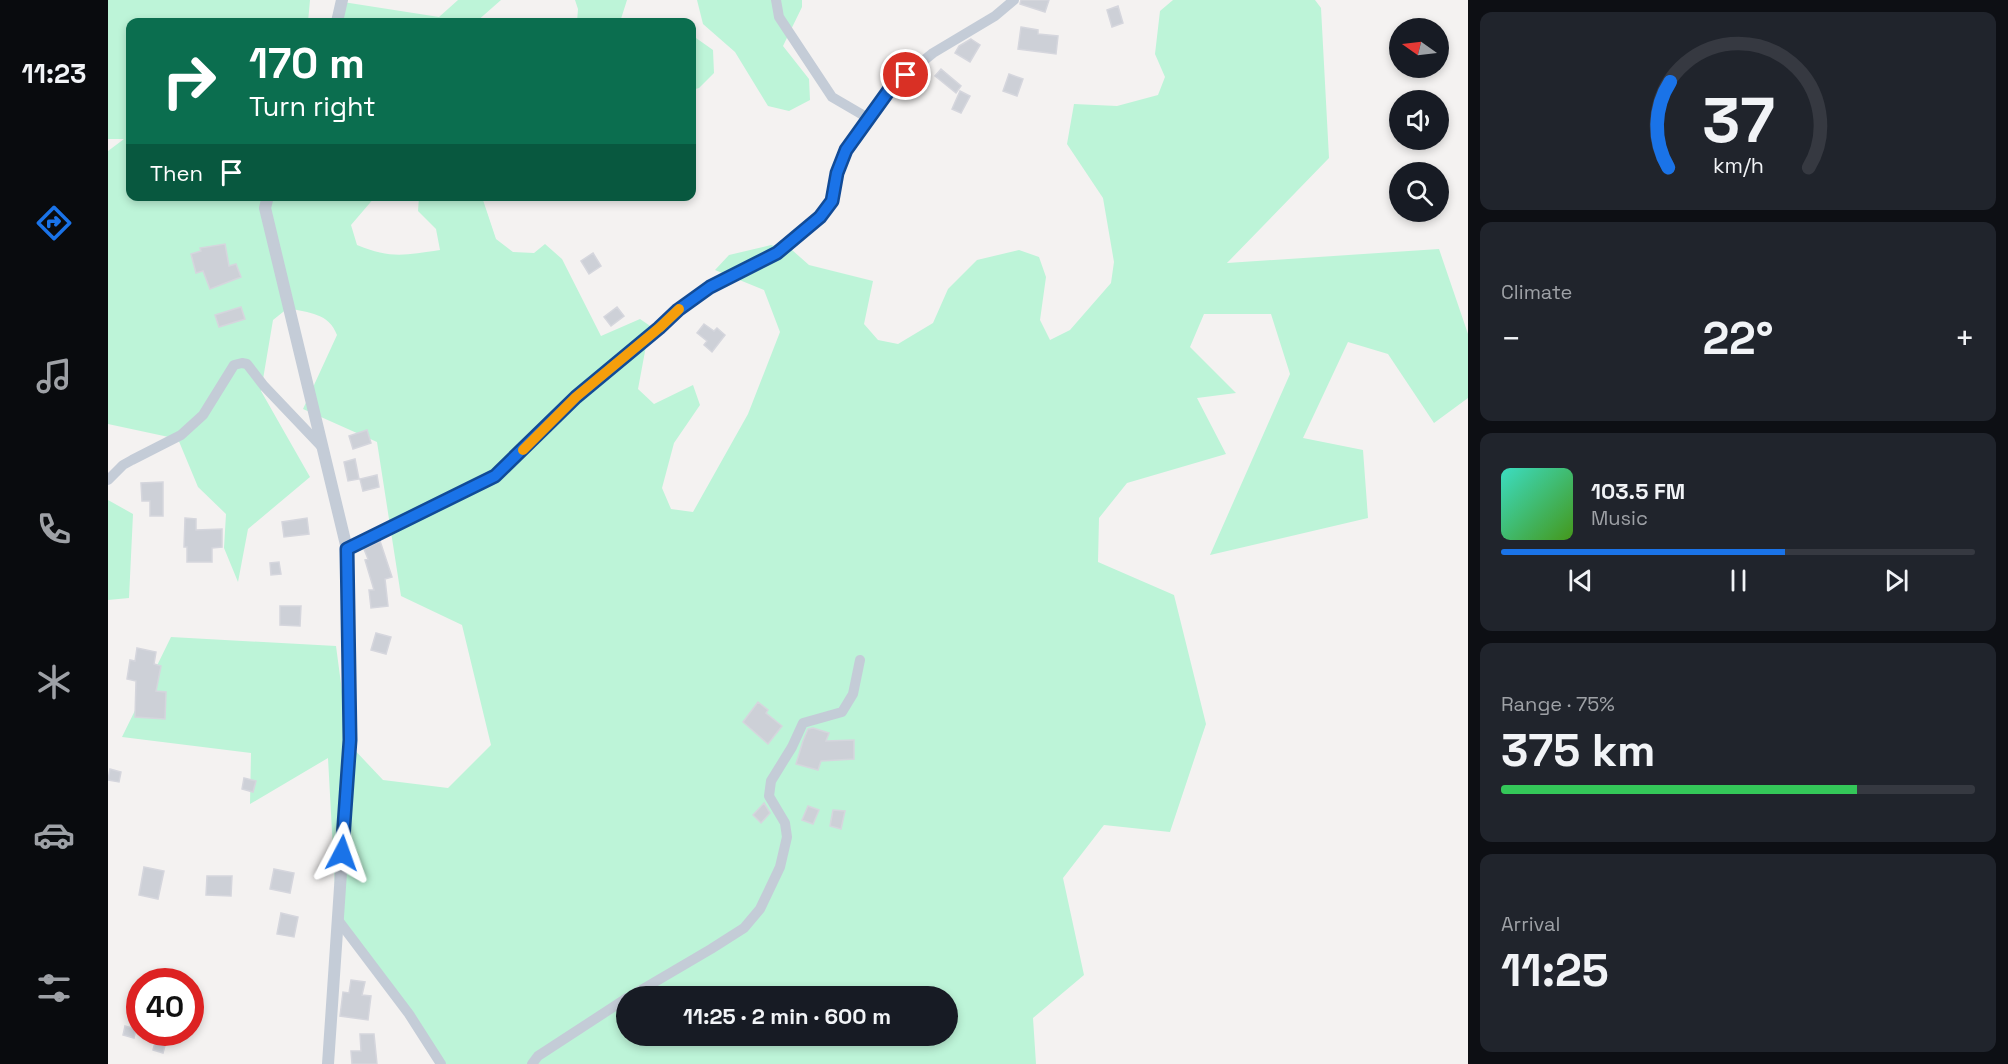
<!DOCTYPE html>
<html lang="en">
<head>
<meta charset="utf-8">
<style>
  :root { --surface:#171b24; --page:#20242c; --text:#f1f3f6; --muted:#9ea1a6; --line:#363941; --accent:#1a73e8 }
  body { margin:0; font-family:"Space Grotesk",sans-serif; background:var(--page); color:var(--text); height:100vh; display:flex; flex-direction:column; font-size:22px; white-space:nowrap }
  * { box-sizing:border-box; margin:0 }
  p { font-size:20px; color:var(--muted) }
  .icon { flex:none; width:33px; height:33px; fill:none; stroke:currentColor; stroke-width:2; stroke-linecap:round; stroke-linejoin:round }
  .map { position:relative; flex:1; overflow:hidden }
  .drawer { display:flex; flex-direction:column; gap:12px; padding:12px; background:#0d0f14; width:540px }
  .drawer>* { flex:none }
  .banner { position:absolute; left:18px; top:18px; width:570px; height:183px; border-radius:12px; box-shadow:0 3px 9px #0003; background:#0b6e4f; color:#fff; overflow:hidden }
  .needle { width:39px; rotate:284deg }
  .controls { position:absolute; left:1281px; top:18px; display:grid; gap:12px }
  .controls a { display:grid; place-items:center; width:60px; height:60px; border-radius:50%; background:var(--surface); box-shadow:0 3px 9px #0003; font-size:30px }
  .speed { position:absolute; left:18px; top:968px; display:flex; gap:12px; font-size:30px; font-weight:700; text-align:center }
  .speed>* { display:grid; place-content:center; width:78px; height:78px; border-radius:50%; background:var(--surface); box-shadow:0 3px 9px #0003; line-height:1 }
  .speed .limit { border:9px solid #d22; background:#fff; color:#111 }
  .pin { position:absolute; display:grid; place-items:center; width:51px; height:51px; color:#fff; margin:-26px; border:3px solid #fff; border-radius:50%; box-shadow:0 2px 6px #0007 }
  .me { position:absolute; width:66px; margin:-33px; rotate:4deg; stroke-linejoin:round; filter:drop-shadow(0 0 4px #0008) }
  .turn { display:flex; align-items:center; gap:21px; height:126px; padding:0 24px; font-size:27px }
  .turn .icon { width:78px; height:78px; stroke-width:2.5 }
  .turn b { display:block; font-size:42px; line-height:51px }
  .then { display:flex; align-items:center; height:57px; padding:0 24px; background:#0003; gap:12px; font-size:22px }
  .big { font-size:45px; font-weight:800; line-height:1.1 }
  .drawer .card { flex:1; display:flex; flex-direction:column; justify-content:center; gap:9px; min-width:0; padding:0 21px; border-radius:12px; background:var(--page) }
  .drawer .dial { align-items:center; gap:0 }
  .dial svg { height:156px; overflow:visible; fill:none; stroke:var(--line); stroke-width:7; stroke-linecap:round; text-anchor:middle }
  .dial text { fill:var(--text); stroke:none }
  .song { display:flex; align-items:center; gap:18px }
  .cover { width:72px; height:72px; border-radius:9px; background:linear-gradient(135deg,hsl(170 70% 55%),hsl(100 70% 35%)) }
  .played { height:6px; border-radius:3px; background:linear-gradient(90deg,var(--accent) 60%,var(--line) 60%) }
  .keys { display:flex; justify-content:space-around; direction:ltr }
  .heat { display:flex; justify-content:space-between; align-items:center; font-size:33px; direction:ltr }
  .charge { height:9px; border-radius:4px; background:linear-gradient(90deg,#34c759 75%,var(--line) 0) }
  .trip { position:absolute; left:508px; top:986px; width:342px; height:60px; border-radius:30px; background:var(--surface); box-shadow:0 3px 9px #0003; font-weight:800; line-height:60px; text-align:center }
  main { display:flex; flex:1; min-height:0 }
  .tab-bar { display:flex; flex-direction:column; width:108px; justify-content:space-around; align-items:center; background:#090b0e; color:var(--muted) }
  .tab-bar .icon { width:42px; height:42px }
  .tab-bar .active { color:var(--accent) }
  .tab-bar b { font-size:27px; color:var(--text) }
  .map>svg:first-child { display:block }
  .green { fill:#bdf4d8; fill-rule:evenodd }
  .building { fill:#cdd0d7; stroke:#d5d6dd; stroke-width:1.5 }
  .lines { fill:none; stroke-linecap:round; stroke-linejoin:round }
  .minor { stroke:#c4ccd7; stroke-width:10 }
  .tertiary { stroke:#c4ccd7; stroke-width:12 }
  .route-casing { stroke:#114b97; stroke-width:15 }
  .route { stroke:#1a73e8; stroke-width:10 }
  .slow { stroke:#f59e0b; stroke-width:10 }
</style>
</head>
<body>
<main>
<nav class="tab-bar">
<b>11:23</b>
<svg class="icon active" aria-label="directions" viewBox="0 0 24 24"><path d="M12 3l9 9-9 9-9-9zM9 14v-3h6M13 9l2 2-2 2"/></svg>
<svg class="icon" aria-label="music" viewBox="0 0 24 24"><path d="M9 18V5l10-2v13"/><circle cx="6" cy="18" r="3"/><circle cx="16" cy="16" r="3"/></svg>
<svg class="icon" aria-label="phone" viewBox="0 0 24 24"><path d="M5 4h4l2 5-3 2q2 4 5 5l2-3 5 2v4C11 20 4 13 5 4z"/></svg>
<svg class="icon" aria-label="climate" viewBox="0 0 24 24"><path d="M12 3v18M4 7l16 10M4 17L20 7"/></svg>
<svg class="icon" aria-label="car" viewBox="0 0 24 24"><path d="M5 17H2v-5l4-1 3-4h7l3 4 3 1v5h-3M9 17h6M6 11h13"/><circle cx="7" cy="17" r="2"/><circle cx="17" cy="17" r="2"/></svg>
<svg class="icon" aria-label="filters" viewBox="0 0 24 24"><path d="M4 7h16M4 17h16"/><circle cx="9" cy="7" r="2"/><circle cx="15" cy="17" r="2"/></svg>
</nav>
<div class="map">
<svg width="1360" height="1064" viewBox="0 0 1360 1064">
  <rect width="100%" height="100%" fill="#f4f2f1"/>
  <path class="green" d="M0,0H202L200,22H22V196L267,197L243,225L249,245C283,259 297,255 332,250L328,229L310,211L311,197H374L388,239L405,252L426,253L437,244L454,259L493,336L532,319L551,332L538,346L530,389L546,404L585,385L592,405L566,443L554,488L563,509L585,512L640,414L672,332L656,290L607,270L621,255L663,245L684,250L701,265L765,281L756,324L770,340L790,344L825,323L840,289L869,260L911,250L931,257L938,277L932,320L942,340L962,330L1003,283L1006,262L995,198L959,144L966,104L1009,106L1050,95L1057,77L1047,54L1052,11L1065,0H1207L1213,8L1221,158L1119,263L1331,249L1360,334V398L1326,423L1280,354L1240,342L1195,438L1255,450L1260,518L1102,555L1182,374L1163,314H1096L1082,347L1128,393L1089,398L1118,454L1019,483L991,518L990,562L1066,595L1098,724L1062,832L996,825L955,878L976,975L925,1018L928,1064H330L300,1017L229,924L220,758L142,804L143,753L14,737L63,637L228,646L241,744L275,780L340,788L383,745L354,625L293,596L269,442L195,409L229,335C221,313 201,313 180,308L165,320L153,391L202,477L140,529L130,582L116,548L118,514L90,487L70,439L0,424V151L16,139H0ZM519,996H840V1035H519Z
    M350,0H393L368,22H230L235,2L331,17Z
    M467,0H519L512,22H469L470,9Z
    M589,0H694V7L675,46L701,79L702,100L681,111L660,106L627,52L595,24Z
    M584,38H588L605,50L606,73L591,88L584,90Z
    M0,500L25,514L21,598L0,600Z"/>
  <path class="building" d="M913,0H941L937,12L912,4Z
    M1010,6L1015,23L1004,27L999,10Z
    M913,27L930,30V34L950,36L948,54L910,49Z
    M863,39L872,45L862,62L847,53L851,46Z
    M833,69L853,86L848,93L827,76Z
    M901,74L915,79L909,96L895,91Z
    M852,91L862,96L853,113L844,109Z
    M117,244L121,266L128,264L133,277L102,289L95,271L88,273L83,254L93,251L92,248Z
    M485,253L493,266L481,274L473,261Z
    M133,307L137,319L111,327L107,315Z
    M509,307L516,316L503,326L496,317Z
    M596,324L606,331L609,328L617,335L604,352L596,345L599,341L589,333Z
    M259,430L263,443L245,449L241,436Z
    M247,459L251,479L240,481L236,462Z
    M269,475L271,487L255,491L252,479Z
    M55,482V516H42V501H34L33,483Z
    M77,518L88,519V530L114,529V547L104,548V562H79V547H76Z
    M199,518L201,534L176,537L174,522Z
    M272,541L284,577L277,579L280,606L263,608L261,590H266L257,560L260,559L256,549Z
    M171,562L173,574L163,575L162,563Z
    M172,606H193L192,626L172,625Z
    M268,633L283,637L278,654L263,650Z
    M29,648L48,652L46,664L53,666L48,691L58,692L57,719L27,717L28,681L19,679L22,660L27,661Z
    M650,702L660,710L658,713L674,726L660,744L635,722Z
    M705,728L721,733L718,741L746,740V759L713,761L710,770L688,764L695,741L700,729Z
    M2,769L13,772L11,782L0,780Z
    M136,778L148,781L145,792L134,789Z
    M656,803L662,813L653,823L645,815Z
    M700,806L711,810L705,824L694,820Z
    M725,810L737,811L733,829L722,826Z
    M36,867L56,871L50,899L31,895Z
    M166,869L186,873L182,893L162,889Z
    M99,876H124L123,896L98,895Z
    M173,913L190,917L186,937L169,934Z
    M243,980L257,982L254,995L263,996L260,1020L232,1016L235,992L241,993Z
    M17,1026L28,1029L26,1038L15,1035Z
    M252,1034H266L269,1064H244L243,1051H253Z
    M49,1035L59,1038L55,1053L45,1050Z"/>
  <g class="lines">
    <path class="minor" d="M668,0L671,17L724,97L760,118
      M0,480L15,465L24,460L73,435L95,415L126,365L134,363L139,364L156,386L214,447
      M239,549L387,476L468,397L551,328L570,310L602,287L669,253L712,217L724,201L729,173L738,150L784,86L825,53L887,16L906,0
      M230,920L301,1014L333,1064
      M523,996L603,949L636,928L652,909L672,867L679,837L677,823L661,796L663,781L684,747L695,723L734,712L745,694L752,660
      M424,1064L430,1056L519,998"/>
    <path class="tertiary" d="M229,22L234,0
      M160,196L157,208L239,549L242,740L220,1064"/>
  </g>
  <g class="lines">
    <g class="route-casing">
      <path id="route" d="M234,853L242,740L239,549L387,476L468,397L551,328L570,310L602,287L669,253L712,217L724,201L729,173L738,150L784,86L798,75"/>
    </g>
    <use href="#route" class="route"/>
    <path class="slow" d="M415,450L468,397L551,328L571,309"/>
  </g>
</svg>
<div class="controls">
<a><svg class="needle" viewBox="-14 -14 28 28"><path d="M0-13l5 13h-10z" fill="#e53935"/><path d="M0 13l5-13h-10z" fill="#9ea1a6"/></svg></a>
<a><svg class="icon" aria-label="sound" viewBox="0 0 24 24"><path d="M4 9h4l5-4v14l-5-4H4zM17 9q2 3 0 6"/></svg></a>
<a><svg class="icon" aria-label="search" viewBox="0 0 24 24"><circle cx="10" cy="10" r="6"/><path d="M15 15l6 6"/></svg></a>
</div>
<div class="speed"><div class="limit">40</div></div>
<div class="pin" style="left:798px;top:75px;background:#d93025"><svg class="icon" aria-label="arrive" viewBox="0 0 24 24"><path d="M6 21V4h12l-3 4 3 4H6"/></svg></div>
<svg class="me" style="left:234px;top:853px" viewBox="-20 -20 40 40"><path d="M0-17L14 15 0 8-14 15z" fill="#1a73e8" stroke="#fff" stroke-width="4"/></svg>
<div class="trip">11:25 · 2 min · 600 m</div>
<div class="banner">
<div class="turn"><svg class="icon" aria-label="right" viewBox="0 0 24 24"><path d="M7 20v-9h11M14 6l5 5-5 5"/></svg><div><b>170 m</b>Turn right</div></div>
<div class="then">Then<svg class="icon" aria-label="arrive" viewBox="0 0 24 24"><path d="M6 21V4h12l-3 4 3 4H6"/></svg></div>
</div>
</div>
<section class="drawer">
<div class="card dial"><svg viewBox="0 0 100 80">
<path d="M14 69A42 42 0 1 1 86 69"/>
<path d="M14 69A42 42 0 0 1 15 25" stroke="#1a73e8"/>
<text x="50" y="56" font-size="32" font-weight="700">37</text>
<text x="50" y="72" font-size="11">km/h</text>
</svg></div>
<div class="card"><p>Climate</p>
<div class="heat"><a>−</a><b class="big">22°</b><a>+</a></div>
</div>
<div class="card">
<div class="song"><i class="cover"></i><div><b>103.5 FM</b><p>Music</p></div></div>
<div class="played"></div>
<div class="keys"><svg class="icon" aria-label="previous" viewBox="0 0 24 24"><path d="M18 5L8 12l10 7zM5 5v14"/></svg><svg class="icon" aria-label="pause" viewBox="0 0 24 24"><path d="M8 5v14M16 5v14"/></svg><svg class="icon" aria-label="next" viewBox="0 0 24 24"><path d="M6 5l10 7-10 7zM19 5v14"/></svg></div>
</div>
<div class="card"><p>Range · 75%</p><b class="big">375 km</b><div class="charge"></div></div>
<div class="card"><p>Arrival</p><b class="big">11:25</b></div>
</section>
</main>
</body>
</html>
